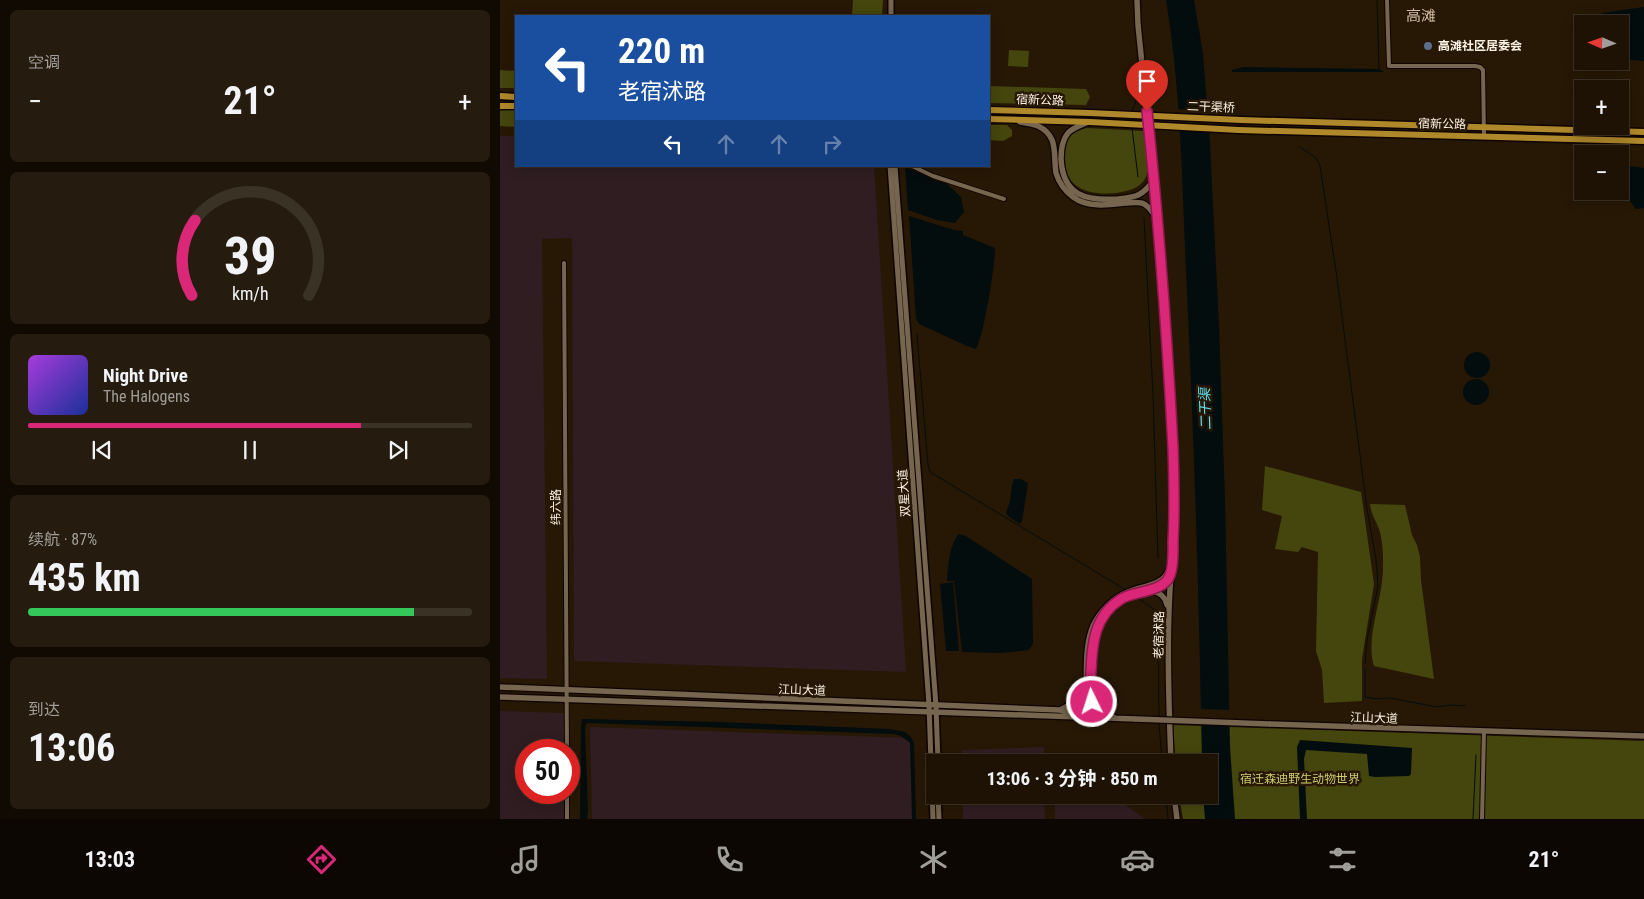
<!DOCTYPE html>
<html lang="zh">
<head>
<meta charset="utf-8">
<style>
  :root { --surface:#1d1204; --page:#251b0e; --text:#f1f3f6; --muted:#a09e9a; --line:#3b3226; --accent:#db2777 }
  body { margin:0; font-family:"Roboto Condensed","Noto Sans SC",sans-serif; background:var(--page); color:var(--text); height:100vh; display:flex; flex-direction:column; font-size:19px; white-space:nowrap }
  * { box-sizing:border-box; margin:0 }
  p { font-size:16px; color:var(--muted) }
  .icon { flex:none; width:28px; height:28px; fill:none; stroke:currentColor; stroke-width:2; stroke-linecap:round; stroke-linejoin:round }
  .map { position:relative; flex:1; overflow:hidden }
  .sheet { display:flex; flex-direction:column; gap:10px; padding:10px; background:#100a02; width:500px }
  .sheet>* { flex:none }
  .guide { position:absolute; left:15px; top:15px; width:475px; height:152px; border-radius:0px; box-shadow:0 2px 12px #0003,0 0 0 1px var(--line); background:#1a4fa0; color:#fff; overflow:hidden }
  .needle { width:32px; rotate:272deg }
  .fabs { position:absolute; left:1074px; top:15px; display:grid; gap:10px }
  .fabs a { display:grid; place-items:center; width:55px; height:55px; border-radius:0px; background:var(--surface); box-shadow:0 2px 12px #0003,0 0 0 1px var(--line); font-size:25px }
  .speed { position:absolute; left:15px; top:739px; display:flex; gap:10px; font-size:25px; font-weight:700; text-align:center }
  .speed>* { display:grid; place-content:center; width:65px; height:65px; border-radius:50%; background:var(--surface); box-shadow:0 2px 12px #0003,0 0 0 1px var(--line); line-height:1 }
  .speed .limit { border:8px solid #d22; background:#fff; color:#111 }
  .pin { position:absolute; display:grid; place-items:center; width:42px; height:42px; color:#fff; margin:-51px -21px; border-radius:50% 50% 50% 0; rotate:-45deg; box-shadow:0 0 5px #0007 }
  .pin .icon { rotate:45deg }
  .me { position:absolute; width:55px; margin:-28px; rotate:356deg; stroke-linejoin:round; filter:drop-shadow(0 0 4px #0008) }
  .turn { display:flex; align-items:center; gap:18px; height:105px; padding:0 20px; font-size:22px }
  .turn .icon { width:65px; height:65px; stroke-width:2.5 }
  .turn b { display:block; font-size:35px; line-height:42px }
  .lanes { display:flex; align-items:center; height:48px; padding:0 20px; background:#0003; justify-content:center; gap:25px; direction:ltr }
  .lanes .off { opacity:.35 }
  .big { font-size:38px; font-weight:700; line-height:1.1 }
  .sheet .tile { flex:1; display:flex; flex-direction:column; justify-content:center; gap:8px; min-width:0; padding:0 18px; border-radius:8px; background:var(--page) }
  .sheet .dial { align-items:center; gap:0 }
  .dial svg { height:130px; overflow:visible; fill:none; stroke:var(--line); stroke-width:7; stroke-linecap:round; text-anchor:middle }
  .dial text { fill:var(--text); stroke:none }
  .song { display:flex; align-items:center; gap:15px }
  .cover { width:60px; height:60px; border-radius:8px; background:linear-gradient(135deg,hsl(280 70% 55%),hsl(230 70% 35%)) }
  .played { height:5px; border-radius:2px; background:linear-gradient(90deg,var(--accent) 75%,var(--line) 75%) }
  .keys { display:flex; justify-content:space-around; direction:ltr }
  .heat { display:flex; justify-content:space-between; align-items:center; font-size:28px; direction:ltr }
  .charge { height:8px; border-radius:4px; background:linear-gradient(90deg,#34c759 87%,var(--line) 0) }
  .trip { position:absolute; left:426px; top:754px; width:292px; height:50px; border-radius:0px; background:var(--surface); box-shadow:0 2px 12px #0003,0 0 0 1px var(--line); font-weight:700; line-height:50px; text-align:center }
  .tabs { display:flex; height:80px; justify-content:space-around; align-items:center; background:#0c0702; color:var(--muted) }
  .tabs .icon { width:35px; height:35px }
  .tabs .current { color:var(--accent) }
  .tabs b { font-size:22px; color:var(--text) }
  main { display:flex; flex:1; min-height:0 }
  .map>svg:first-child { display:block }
  .industrial { fill:#2f1d21 }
  .green { fill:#45460d }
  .water { fill:#030d0e }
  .pier { fill:#271805 }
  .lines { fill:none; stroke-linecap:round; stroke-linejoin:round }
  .stream { stroke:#030d0e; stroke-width:1 }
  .minor-casing { stroke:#0f0400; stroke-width:6 }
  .tertiary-casing { stroke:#0f0400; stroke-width:8 }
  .secondary-casing { stroke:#0f0400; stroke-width:8 }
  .trunk-casing { stroke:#0f0400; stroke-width:9 }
  .minor { stroke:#76654f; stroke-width:4 }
  .tertiary { stroke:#76654f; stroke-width:5 }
  .secondary { stroke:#76654f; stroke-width:5.5 }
  .trunk { stroke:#af882b; stroke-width:6 }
  .secondary-bridge-casing { stroke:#0f0400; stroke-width:8; stroke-linecap:butt }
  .trunk-bridge-casing { stroke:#0f0400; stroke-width:9; stroke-linecap:butt }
  .secondary-bridge { stroke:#76654f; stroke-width:5.5 }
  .trunk-bridge { stroke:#af882b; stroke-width:6 }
  .route-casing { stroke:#8e194d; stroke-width:12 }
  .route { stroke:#db2777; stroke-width:9 }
  .service-dot { fill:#5c6f8a; stroke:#271805; stroke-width:2 }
  .labels { text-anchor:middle; stroke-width:5; stroke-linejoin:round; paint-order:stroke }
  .poi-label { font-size:12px; font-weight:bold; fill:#fcf2e5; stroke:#271805; text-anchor:start }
  .street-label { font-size:12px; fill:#fcf2e5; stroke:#271805 }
  .park-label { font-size:12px; fill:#cbce73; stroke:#271805 }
  .water-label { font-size:14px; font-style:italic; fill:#5ee1ef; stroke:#271805 }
  .quarter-label { font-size:15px; fill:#d1bda5; stroke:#271805 }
</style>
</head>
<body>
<main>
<section class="sheet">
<div class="tile"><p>空调</p>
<div class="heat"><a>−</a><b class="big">21°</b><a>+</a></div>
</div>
<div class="tile dial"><svg viewBox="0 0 100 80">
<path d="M14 69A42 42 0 1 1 86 69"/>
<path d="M14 69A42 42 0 0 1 16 23" stroke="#db2777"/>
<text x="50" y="56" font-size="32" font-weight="700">39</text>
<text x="50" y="72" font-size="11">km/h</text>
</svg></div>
<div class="tile">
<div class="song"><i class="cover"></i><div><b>Night Drive</b><p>The Halogens</p></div></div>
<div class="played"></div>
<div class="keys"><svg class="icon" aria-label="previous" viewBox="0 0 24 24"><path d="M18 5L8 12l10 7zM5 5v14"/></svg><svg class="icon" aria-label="pause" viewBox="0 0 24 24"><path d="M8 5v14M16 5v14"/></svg><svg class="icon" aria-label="next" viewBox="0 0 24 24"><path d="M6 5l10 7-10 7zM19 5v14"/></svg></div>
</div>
<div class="tile"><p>续航 · 87%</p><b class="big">435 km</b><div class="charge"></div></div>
<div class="tile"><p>到达</p><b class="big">13:06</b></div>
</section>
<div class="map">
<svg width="1144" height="819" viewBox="0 0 1144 819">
  <rect width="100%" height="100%" fill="#271805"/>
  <path class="industrial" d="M0,136H16V166H374L406,672L74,661L72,238L42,239L47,679L0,678Z
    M0,711L64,713V750H26V792L64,793L65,819H0Z
    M90,727L412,738L413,819H92Z
    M544,747V762H462V750Z
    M463,795H544L545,819H463Z
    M555,795H612L645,819H555Z"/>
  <path class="green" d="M353,0H383L382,16H352Z
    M509,50L529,51L528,67L508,66Z
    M0,70L16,71V88H0Z
    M489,86L586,89L590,97L586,105L489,103Z
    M0,110H16V127L0,126Z
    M489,125H507L512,130V136L503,141L489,140Z
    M587,128L643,131C645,138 649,170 646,177C640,189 628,191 616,193C585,196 560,186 565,150C567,135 573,131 587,128Z
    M765,466L861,492L874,584L862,659V701L824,703L822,670L816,651L818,552L802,547L798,552L775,549L782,516L762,510Z
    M870,504L905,505L912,535L917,545L920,557L921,580L934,679L874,666C866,642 879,607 882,582C883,575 883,567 883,559C883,550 882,538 879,529C875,518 872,517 870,504Z
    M672,725L1144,741V819H683L679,795H710V762H676Z"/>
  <path class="water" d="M666,0H694L703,53L710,143L719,326L725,498L730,747L735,819H705L703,795H710V762H702C699,599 694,435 686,272C682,181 681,90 666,0Z
    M1144,7V61L1120,59V24H1103L1102,13Z
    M743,67L879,69L884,72H732V70Z
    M1130,166L1144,168V208L1136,209C1126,198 1124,186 1125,171Z
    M405,167L437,181L446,183L461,197L464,212L455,223L437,220L408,210Z
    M409,216L454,230L463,231V235L495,248C495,266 484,335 476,349L467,346L419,324L416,319Z
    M964 365a13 13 0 1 1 26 0a13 13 0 1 1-26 0Z
    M963 392a13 13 0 1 1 26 0a13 13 0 1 1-26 0Z
    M514,479H521L528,483L522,521L520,524L509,517L506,513L510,501L512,485Z
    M459,534L466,536L532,579L533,644L529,650L501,653L462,652L454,581H447C448,567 449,545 459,534Z
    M453,582L459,651H446L440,584Z
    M82,719L219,722L390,729L405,732L411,737L414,743L416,819H412L410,743L401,736L394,734L88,723L86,724L85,730L88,811L87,819H80L81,727Z
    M800,740L912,748L911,774L909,776L875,777L869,776L867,754L806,750L804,759L807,819H800L797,747Z"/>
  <path class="pier" d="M676,109L711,111L712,130L677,129Z
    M699,709L732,710V725L699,724Z"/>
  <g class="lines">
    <path class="stream" d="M877,0L879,69
      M632,111L636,101L633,69
      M632,128L638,177
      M800,147L816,158L820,166L837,278L867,509L876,559L878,586L867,640L865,664
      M644,218L653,395L658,558
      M417,334L428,465L430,472L626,590
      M636,597L658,612L659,717
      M865,669V697L877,699L890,698L937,707L949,705L965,706
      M659,723L662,762
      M666,795L668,819
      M973,819L976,755"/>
    <g class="minor-casing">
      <path id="minor" d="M887,0L889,66H975L980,67L983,70L984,136
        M412,166L433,176L504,199
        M64,263L67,750
        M67,792V819
        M982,819L984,732"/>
    </g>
    <g class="tertiary-casing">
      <path id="tertiary" d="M391,16V0
        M390,166L429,705L433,819
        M395,166L436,706L438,762
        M438,795L439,819"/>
    </g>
    <g class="secondary-casing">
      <path id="secondary" d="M637,0L638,25C654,179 669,333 674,487C676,529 670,570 669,612C667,662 669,712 671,762
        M520,122C526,123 533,124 538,126C559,136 553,154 556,173C559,183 565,191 573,197C588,208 608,205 625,203C631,203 639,201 644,204C650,207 653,214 657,218
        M588,122C582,125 572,128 568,133C562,140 561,150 561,159C563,196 586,201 618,199C637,197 642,196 654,180
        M644,591C654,589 665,594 667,605
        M0,687L560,710L587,716
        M0,697L636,719
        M560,710C572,704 581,700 586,687C587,667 585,645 593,626C600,611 613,598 628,592C643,585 663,587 669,569
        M615,718C607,714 597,711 592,703C589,695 590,684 591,676C592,641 593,624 621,599
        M769,724L1144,736
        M674,795L677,819"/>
    </g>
    <g class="trunk-casing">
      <path id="trunk" d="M0,96L16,97
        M0,106H16
        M489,110L590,113
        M489,119L590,122
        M741,120L1144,132
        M739,130L1144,141"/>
    </g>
    <use href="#minor" class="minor"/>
    <use href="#tertiary" class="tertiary"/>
    <use href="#secondary" class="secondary"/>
    <use href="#trunk" class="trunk"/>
    <g class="secondary-bridge-casing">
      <path id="secondary-bridge" d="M636,719L769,724"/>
    </g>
    <g class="trunk-bridge-casing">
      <path id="trunk-bridge" d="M590,113L741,120
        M590,122L739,130"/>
    </g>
    <use href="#secondary-bridge" class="secondary-bridge"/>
    <use href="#trunk-bridge" class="trunk-bridge"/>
  </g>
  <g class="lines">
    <g class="route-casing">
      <path id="route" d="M592,702C590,692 590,683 591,672C592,644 594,616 621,599C634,591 665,592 670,575C674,565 673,551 673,541C675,509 674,478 673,447C667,335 659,223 647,111"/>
    </g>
    <use href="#route" class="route"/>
  </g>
  <circle class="service-dot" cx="928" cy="46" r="5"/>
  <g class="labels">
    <g class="poi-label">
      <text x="938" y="50">高滩社区居委会</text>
    </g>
    <g class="street-label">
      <text transform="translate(540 100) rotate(2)" y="4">宿新公路</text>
      <text transform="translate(711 107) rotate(2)" y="4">二干渠桥</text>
      <text transform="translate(942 124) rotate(1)" y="4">宿新公路</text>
      <text transform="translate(404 493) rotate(-94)" y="4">双星大道</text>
      <text transform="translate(56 507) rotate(-90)" y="4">纬六路</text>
      <text transform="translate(659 635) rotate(-89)" y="4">老宿沭路</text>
      <text transform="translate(302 690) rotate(2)" y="4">江山大道</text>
      <text transform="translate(874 718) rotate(2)" y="4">江山大道</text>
    </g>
    <g class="park-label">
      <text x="800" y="783">宿迁森迪野生动物世界</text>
    </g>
    <g class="water-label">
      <text transform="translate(705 409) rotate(-92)" y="5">二干渠</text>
    </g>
    <g class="quarter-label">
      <text x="921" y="21">高滩</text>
    </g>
  </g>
</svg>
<div class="fabs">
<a><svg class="needle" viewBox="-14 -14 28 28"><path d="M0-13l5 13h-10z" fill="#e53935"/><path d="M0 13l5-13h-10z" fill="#a09e9a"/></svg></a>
<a>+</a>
<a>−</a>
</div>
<div class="speed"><div class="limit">50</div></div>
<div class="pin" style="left:647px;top:111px;background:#d93025"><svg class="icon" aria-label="arrive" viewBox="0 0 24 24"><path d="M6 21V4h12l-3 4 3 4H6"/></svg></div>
<svg class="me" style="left:592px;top:702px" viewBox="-20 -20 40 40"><circle r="17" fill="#db2777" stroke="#fff" stroke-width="3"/><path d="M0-11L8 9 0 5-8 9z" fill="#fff"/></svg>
<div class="trip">13:06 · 3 分钟 · 850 m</div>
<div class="guide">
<div class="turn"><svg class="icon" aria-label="left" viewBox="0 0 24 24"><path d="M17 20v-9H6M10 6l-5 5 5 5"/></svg><div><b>220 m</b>老宿沭路</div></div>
<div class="lanes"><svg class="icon" aria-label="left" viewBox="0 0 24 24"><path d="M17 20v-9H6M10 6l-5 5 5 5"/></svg><svg class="icon off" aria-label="ahead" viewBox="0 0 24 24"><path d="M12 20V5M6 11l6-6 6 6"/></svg><svg class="icon off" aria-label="ahead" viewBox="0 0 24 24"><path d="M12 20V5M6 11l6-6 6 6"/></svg><svg class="icon off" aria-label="right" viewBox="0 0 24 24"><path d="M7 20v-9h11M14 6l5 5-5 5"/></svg></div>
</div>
</div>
</main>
<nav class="tabs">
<b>13:03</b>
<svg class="icon current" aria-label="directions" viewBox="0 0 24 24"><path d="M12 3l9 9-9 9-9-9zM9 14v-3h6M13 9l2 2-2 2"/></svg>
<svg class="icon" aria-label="music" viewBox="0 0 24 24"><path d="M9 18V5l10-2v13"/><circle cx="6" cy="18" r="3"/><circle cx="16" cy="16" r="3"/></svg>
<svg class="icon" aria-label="phone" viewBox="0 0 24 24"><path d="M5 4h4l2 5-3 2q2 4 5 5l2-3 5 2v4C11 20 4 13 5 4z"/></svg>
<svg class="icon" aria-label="climate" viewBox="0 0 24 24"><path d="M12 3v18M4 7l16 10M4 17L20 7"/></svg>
<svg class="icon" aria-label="car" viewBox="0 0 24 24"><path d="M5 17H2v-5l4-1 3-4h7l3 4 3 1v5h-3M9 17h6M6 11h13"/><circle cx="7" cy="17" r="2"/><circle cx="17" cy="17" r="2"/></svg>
<svg class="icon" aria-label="filters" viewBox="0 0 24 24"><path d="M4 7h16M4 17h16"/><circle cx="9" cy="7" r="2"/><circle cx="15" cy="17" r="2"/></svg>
<b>21°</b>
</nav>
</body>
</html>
